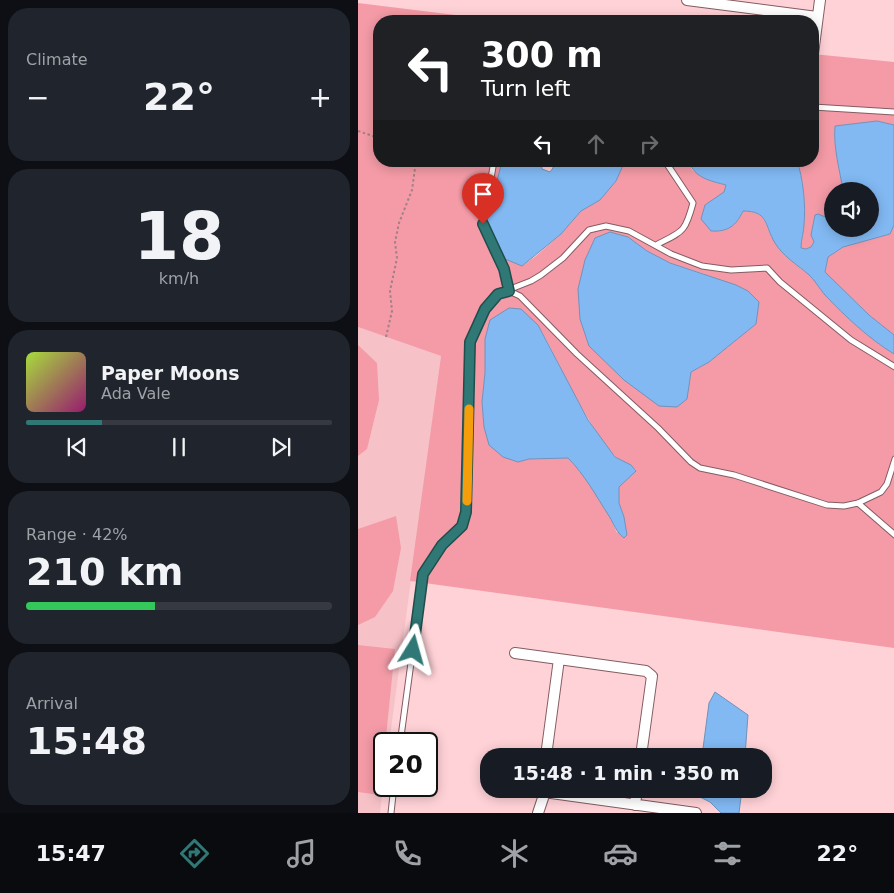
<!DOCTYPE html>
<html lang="en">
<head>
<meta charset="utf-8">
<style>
  :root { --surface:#171b24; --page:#20242c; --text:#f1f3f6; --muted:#9ea1a6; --line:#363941; --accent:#2f7875 }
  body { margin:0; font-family:"DejaVu Sans",sans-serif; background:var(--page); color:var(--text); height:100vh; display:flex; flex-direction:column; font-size:19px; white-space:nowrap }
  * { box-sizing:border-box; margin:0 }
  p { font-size:16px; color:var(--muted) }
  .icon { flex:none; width:28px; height:28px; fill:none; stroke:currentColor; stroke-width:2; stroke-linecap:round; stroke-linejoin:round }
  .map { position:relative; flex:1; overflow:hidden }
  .panel { display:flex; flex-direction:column; gap:8px; padding:8px; background:#0d0f14; width:358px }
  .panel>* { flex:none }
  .hud { position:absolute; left:15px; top:15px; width:446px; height:152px; border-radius:20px; box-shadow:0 2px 12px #0003; background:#202124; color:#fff; overflow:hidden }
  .controls { position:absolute; left:466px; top:182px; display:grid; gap:10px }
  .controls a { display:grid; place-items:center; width:55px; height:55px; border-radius:50%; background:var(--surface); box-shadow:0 2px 12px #0003; font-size:25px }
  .speed { position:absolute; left:15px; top:732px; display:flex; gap:10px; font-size:25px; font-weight:700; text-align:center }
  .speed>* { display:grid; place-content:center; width:65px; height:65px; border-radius:50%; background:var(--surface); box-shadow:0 2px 12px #0003; line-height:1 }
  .speed .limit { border:2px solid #111; border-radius:8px; background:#fff; color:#111 }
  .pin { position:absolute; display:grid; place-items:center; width:42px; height:42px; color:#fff; margin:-51px -21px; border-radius:50% 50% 50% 0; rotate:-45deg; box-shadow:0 0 5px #0007 }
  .pin .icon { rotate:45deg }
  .me { position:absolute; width:55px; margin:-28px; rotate:8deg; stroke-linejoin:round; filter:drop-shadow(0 0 4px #0008) }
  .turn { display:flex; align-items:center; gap:18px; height:105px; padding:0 25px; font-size:22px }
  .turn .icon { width:65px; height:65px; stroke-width:2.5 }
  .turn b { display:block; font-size:35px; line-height:42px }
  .lanes { display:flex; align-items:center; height:48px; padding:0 25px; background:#0003; justify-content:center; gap:25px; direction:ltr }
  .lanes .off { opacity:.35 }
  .big { font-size:38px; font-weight:700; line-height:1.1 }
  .panel .tile { flex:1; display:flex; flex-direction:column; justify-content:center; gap:8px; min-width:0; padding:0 18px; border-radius:20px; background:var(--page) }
  .panel .dial { align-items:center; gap:0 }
  .dial b { font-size:65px; line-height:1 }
  .song { display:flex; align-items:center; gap:15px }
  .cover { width:60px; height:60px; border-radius:8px; background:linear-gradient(135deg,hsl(80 70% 55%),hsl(320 70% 35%)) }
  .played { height:5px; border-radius:2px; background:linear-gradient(90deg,var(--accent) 25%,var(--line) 25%) }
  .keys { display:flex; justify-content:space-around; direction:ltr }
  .heat { display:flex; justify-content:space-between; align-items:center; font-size:28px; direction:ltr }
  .charge { height:8px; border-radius:4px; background:linear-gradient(90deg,#34c759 42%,var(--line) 0) }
  .trip { position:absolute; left:122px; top:748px; width:292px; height:50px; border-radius:20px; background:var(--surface); box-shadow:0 2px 12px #0003; font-weight:700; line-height:50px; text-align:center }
  .tabs { display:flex; height:80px; justify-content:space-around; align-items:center; background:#090b0e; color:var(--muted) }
  .tabs .icon { width:35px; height:35px }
  .tabs .current { color:var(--accent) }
  .tabs b { font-size:22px; color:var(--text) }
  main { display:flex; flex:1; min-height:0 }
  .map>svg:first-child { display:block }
  .built { fill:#f6c2c8 }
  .green { fill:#f49ba7; fill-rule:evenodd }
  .water { fill:#82b9f3; stroke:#7192bb }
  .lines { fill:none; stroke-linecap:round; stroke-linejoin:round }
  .service-casing { stroke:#835c61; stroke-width:7 }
  .minor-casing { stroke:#835c61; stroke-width:12 }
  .path { stroke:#a08184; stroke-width:2; stroke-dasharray:2.5 2.5; stroke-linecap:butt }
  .service { stroke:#fff; stroke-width:5 }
  .minor { stroke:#fff; stroke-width:10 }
  .route-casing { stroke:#1f4e4c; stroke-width:12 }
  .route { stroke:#2f7875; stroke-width:9 }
  .slow { stroke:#f59e0b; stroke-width:9 }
</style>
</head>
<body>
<main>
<section class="panel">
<div class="tile"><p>Climate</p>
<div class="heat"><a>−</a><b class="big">22°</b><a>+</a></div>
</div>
<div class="tile dial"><b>18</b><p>km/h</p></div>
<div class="tile">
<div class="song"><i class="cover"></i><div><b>Paper Moons</b><p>Ada Vale</p></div></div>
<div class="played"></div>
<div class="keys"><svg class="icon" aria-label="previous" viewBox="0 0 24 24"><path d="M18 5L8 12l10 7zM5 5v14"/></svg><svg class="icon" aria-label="pause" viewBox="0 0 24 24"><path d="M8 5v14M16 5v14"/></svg><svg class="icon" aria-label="next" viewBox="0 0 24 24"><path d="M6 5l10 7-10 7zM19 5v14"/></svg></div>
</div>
<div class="tile"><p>Range · 42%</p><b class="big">210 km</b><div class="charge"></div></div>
<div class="tile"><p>Arrival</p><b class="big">15:48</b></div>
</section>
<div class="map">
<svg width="537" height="813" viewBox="0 0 537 813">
  <rect width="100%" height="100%" fill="#ffd2d7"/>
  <path class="built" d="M0,327L83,356L31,744H26V779L22,813H0Z"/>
  <path class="green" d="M0,3L146,21H21V161H144L129,221L164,266L178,256L203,234L223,211L242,200L258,181L267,161H331L334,170L357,182L368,185L367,192L347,205L358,231C373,229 379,224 385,211C411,211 405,225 417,242C422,251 433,261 441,267C444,271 450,272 453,276C477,306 503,334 536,354V648L52,581L83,356L0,327ZM270,237L289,251L312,263L346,274L398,324L351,362L333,372ZM180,325C205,368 223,416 256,455C262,463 271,464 278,470L261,487V503L266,517L259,533C248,506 230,479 210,458L171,459L160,462L126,427L124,402L127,373Z
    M455,54L536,62V125L519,121L477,126C475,148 482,169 485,191H475V220L460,214L457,215L453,235L456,242L453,247L448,249L443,248C443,239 446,232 446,224C448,207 445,177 439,161H455Z
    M536,225V335L511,315L467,273L470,257L485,247L532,234Z
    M0,345L19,363L21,400L9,449L0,456Z
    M38,516L43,548L35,591L17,617L0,625V529Z
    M0,645L37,649L22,795L0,792Z"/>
  <path class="water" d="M519,121L536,125V225L532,234L485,247L470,257L467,272L511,315L536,335V354C510,338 488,317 467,295C461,288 456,279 450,274C438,264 425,256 417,243C406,225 411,211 385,211C378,226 370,232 353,231L343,219L347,205L366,192L368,185C353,181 336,178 331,161H439C445,177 448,207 446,224C446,232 443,239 443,248L448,249L453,247L456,242L453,235L457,215L460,214L475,220V229H512V191H485C482,170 475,148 477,126Z
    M144,161H183L184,169L192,172L195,168L196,161H267L258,181L242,200L223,211L203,234L164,266L147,259L129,221Z
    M252,232L270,237L289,251L312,263L378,285L390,291L401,302L398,324L351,362L333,372L329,399L319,407L301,406L266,380L231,346L222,319L220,289L227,260L237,238Z
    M151,308L163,309L180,325L230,420L257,457L273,465L278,471L261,487V503L266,517L269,535L266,538C258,532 256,524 251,516C238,496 227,475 210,458L171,459L160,462L145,457L131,445L126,427L124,402L127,373V339L132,320Z
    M357,692L390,715L387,756H344L351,703Z
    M340,789H384L381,813H363L352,802L340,796Z"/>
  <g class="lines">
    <g class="service-casing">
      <path id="service" d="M455,107L537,112
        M136,161L125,224L146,269L151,291
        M298,245C325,231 327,233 335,203L307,161
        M151,291L162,296L219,354L300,428L333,462L342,468L376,475L469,505L486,506L500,503L523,492L529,484L537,459
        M500,503L537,535
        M42,744L65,574L84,545L104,525L108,512L112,342L127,309L140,294L173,281L183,275L205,258L231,230L248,226L271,231L313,254L344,266L373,270L409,268L422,282L493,340L537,367
        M33,813L36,786"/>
    </g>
    <g class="minor-casing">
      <path id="minor" d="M329,0L459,17
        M455,54L462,0
        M157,653L288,671L294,676L283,756
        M188,756L201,659
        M186,792L338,813
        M277,805L279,789
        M180,813L185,798V789"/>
    </g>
    <path class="path" d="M0,131L21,138
      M28,337L34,311L32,291L39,258L37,242L41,223L54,190L58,161"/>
    <use href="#service" class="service"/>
    <use href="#minor" class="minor"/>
  </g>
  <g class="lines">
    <g class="route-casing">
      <path id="route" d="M55,650L65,574L84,545L104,526L108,512L112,342L127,309L140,294L151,291L146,269L125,224"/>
    </g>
    <use href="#route" class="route"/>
    <path class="slow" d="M109,501L111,409"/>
  </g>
</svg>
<div class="controls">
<a><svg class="icon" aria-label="sound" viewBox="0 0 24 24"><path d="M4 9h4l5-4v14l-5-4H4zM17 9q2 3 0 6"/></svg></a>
</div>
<div class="speed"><div class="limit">20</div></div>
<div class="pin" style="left:125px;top:224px;background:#d93025"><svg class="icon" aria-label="arrive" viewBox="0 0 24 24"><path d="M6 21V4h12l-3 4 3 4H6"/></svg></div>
<svg class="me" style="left:55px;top:650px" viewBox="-20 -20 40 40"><path d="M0-17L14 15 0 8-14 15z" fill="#2f7875" stroke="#fff" stroke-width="4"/></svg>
<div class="trip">15:48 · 1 min · 350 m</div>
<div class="hud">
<div class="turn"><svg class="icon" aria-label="left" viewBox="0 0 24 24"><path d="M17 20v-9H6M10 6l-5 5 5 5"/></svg><div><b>300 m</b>Turn left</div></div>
<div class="lanes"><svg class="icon" aria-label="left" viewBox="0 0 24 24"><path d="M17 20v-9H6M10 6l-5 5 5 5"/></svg><svg class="icon off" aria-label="ahead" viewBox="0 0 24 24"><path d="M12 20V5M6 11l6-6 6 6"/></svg><svg class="icon off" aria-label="right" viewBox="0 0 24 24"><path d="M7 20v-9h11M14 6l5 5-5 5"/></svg></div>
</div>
</div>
</main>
<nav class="tabs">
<b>15:47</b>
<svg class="icon current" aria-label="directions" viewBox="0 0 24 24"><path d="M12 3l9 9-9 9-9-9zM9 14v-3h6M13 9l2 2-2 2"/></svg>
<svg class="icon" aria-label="music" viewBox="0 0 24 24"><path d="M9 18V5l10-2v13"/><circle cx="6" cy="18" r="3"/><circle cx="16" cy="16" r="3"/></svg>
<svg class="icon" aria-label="phone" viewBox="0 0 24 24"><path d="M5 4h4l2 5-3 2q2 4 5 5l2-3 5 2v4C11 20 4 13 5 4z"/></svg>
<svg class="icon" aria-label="climate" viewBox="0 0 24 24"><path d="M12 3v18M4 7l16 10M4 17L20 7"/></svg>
<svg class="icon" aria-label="car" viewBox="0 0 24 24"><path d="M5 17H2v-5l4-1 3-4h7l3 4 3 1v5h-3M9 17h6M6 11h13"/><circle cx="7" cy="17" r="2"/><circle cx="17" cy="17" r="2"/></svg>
<svg class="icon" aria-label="filters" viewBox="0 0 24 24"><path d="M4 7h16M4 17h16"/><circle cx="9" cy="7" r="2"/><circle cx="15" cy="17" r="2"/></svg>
<b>22°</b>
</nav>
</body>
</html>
